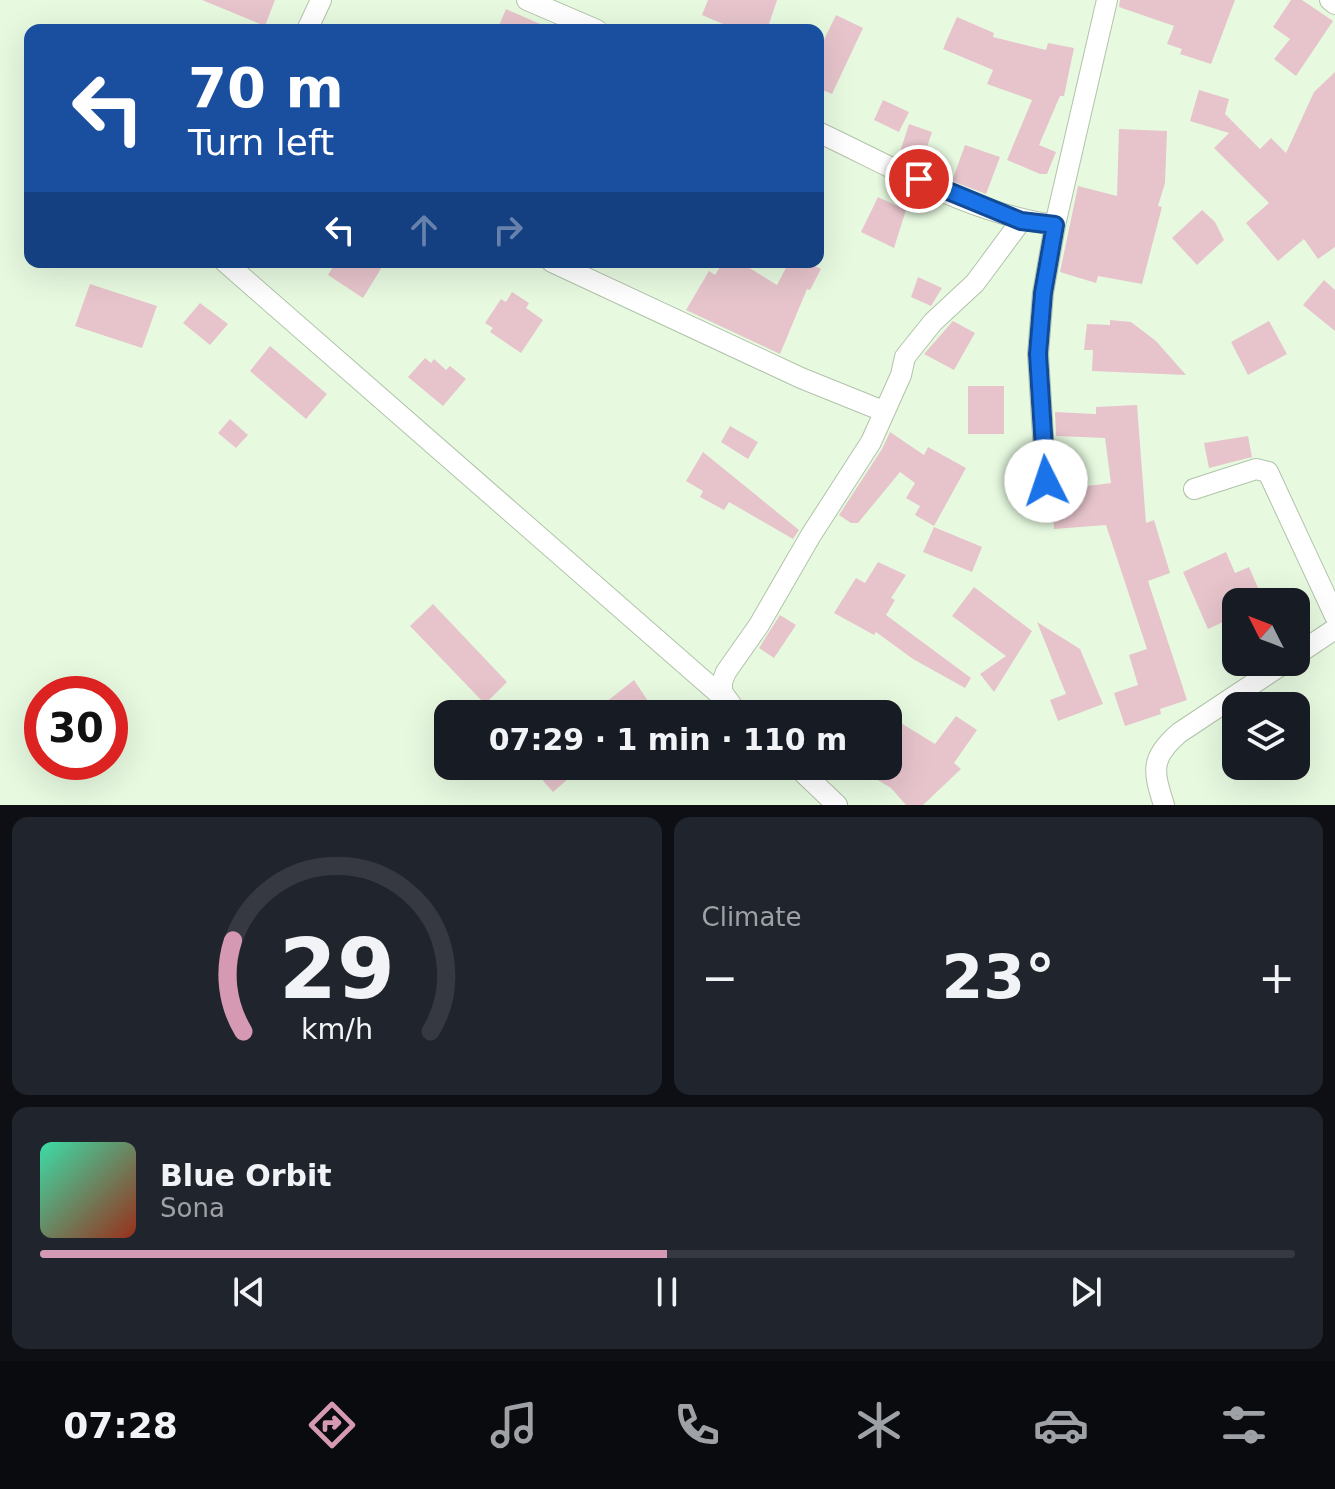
<!DOCTYPE html>
<html lang="en">
<head>
<meta charset="utf-8">
<style>
  :root { --surface:#171b24; --page:#20242c; --text:#f1f3f6; --muted:#9ea1a6; --line:#363941; --accent:#d699b3 }
  body { margin:0; font-family:"DejaVu Sans",sans-serif; background:var(--page); color:var(--text); height:100vh; display:flex; flex-direction:column; font-size:30px; white-space:nowrap }
  * { box-sizing:border-box; margin:0 }
  p { font-size:26px; color:var(--muted) }
  .icon { flex:none; width:44px; height:44px; fill:none; stroke:currentColor; stroke-width:2; stroke-linecap:round; stroke-linejoin:round }
  .map { position:relative; height:805px; overflow:hidden }
  .drawer { display:flex; flex-direction:column; gap:12px; padding:12px; background:#0d0f14; flex:1 }
  .drawer>* { flex:none }
  .top-card { position:absolute; left:24px; top:24px; width:800px; height:244px; border-radius:16px; box-shadow:0 8px 32px #0002; background:#1a4fa0; color:#fff; overflow:hidden }
  .needle { width:52px; rotate:312deg }
  .fabs { position:absolute; left:1222px; top:588px; display:grid; gap:16px }
  .fabs a { display:grid; place-items:center; width:88px; height:88px; border-radius:16px; background:var(--surface); box-shadow:0 8px 32px #0002; font-size:40px }
  .speed { position:absolute; left:24px; top:676px; display:flex; gap:16px; font-size:40px; font-weight:700; text-align:center }
  .speed>* { display:grid; place-content:center; width:104px; height:104px; border-radius:50%; background:var(--surface); box-shadow:0 8px 32px #0002; line-height:1 }
  .speed .limit { border:12px solid #d22; background:#fff; color:#111 }
  .pin { position:absolute; display:grid; place-items:center; width:68px; height:68px; color:#fff; margin:-34px; border:4px solid #fff; border-radius:50%; box-shadow:0 2px 8px #0007 }
  .me { position:absolute; width:88px; margin:-44px; rotate:356deg; stroke-linejoin:round; filter:drop-shadow(0 0 6px #0008) }
  .turn { display:flex; align-items:center; gap:28px; height:168px; padding:0 32px; font-size:36px }
  .turn .icon { width:104px; height:104px; stroke-width:2.5 }
  .turn b { display:block; font-size:56px; line-height:68px }
  .lanes { display:flex; align-items:center; height:76px; padding:0 32px; background:#0003; justify-content:center; gap:40px; direction:ltr }
  .lanes .off { opacity:.35 }
  .big { font-size:60px; font-weight:800; line-height:1.1 }
  .drawer .tile { flex:1; display:flex; flex-direction:column; justify-content:center; gap:12px; min-width:0; padding:0 28px; border-radius:16px; background:var(--page) }
  .drawer .dial { align-items:center; gap:0 }
  .dial svg { height:208px; overflow:visible; fill:none; stroke:var(--line); stroke-width:7; stroke-linecap:round; text-anchor:middle }
  .dial text { fill:var(--text); stroke:none }
  .song { display:flex; align-items:center; gap:24px }
  .cover { width:96px; height:96px; border-radius:12px; background:linear-gradient(135deg,hsl(160 70% 55%),hsl(10 70% 35%)) }
  .played { height:8px; border-radius:4px; background:linear-gradient(90deg,var(--accent) 50%,var(--line) 50%) }
  .keys { display:flex; justify-content:space-around; direction:ltr }
  .heat { display:flex; justify-content:space-between; align-items:center; font-size:44px; direction:ltr }
  .drawer .tiles { flex:1; display:grid; gap:12px; grid-template-columns:1fr 1fr }
  .tile:last-child { grid-column:span 2 }
  .trip { position:absolute; left:434px; top:700px; width:468px; height:80px; border-radius:16px; background:var(--surface); box-shadow:0 8px 32px #0002; font-weight:800; line-height:80px; text-align:center }
  .dock { display:flex; height:128px; justify-content:space-around; align-items:center; background:#090b0e; color:var(--muted) }
  .dock .icon { width:56px; height:56px }
  .dock .selected { color:var(--accent) }
  .dock b { font-size:36px; color:var(--text) }
  .map>svg:first-child { display:block }
  .building { fill:#e7c4cc }
  .lines { fill:none; stroke-linecap:round; stroke-linejoin:round }
  .street-casing { stroke:#b1c3aa; stroke-width:22 }
  .street { stroke:#fff; stroke-width:20 }
  .route-casing { stroke:#114b97; stroke-width:20 }
  .route { stroke:#1a73e8; stroke-width:14 }
</style>
</head>
<body>
<div class="map">
<svg width="1335" height="805" viewBox="0 0 1335 805">
  <rect width="100%" height="100%" fill="#e7fae0"/>
  <path class="building" d="M202,0H275L265,26Z
    M708,0H777L767,30H737L702,15Z
    M1120,0H1235L1211,64L1180,54L1182,49L1167,44L1174,26L1119,7Z
    M1291,0H1302L1333,21L1296,76L1274,59L1290,39L1273,27Z
    M506,9L554,30H497Z
    M836,15L863,28L832,94L818,88V52Z
    M957,17L994,33L993,37L1046,50L1048,43L1074,48L1064,96H1060L1039,145L1056,152L1047,174H1040L1007,160L1032,100L987,84L993,70L943,49Z
    M1335,72V247L1318,259L1304,239L1278,261L1246,223L1269,203L1214,148L1229,133L1190,121L1199,90L1229,99L1225,114L1260,149L1271,138L1286,153L1314,92Z
    M883,100L909,112L899,132L874,120Z
    M909,124L932,132L923,159L900,152Z
    M1119,129L1167,131L1165,183L1158,206L1162,207L1142,284L1098,276L1096,283L1060,272L1078,186L1117,196Z
    M965,145L1000,157L986,194L952,181Z
    M878,197L906,210L894,248L861,232Z
    M1202,210L1215,222L1224,240L1197,265L1172,238Z
    M336,262H385L363,298L328,275Z
    M723,262H740L777,285L789,262H807L821,269L810,290L807,289L780,354L686,310L709,271L715,275Z
    M918,277L942,288L931,306L911,297Z
    M1324,280L1335,290V331L1303,305Z
    M90,284L157,306L142,348L75,326Z
    M512,292L529,303L526,308L543,320L521,353L490,332L493,328L485,323L501,299L506,302Z
    M200,303L228,324L210,345L183,323Z
    M1110,320L1131,322L1156,341L1186,375L1092,371L1093,350H1084L1087,324L1110,325Z
    M953,321L975,333L954,370L924,354Z
    M1269,321L1287,354L1248,375L1231,342Z
    M270,346L327,394L306,419L250,371Z
    M425,358L431,363L434,359L446,370L450,366L466,379L443,406L408,377Z
    M968,386H1004V434H968Z
    M1137,405L1146,523L1154,520L1170,573L1148,581L1187,700L1160,709L1161,714L1125,726L1114,693L1138,685L1129,655L1147,649L1106,525L1054,529L1053,513L1059,508L1067,507L1066,493L1079,492V487L1111,483L1105,438L1056,436L1055,412L1096,414V407Z
    M230,419L248,435L236,448L218,433Z
    M730,426L758,442L748,459L721,442Z
    M890,432L924,455L928,447L966,468L934,526L915,515L920,506L906,498L915,483L900,472L858,523H851L839,515L882,449Z
    M1248,436L1252,457L1209,468L1204,443Z
    M703,452L799,530L793,539L729,502L724,510L700,497L703,491L686,481Z
    M934,527L982,547L972,572L923,552Z
    M1226,552L1235,573L1249,567L1264,602H1236V616L1208,629L1183,572Z
    M878,562L906,575L891,598L895,600L886,615L971,678L965,688L913,659L876,632L874,635L834,613L856,578L865,583Z
    M974,587L1032,631L994,692L980,674L1006,656L952,616Z
    M433,604L507,682L485,704L410,626Z
    M780,615L796,625L774,658L759,648Z
    M1037,622L1080,649L1103,704L1058,721L1050,700L1066,694Z
    M634,680L652,707L644,714H591Z
    M888,715L935,744L956,716L977,730L954,763L961,769L923,805H906L891,788L854,766H888Z
    M530,766H583L553,792Z"/>
  <g class="lines">
    <g class="street-casing">
      <path id="street" d="M527,0L597,30
        M1330,0L1335,4
        M307,30L321,0
        M818,132C893,167 971,214 1055,225
        M225,262L726,700
        M552,262L801,378L883,411
        M1194,489L1256,469L1268,472L1335,616
        M1047,502L1038,354L1043,293L1055,225L1107,0
        M1296,655L1335,629
        M738,714L722,692V682L726,672L759,625L811,535L871,442L901,375L905,357L933,322L975,283L1021,221
        M796,766L837,805
        M1164,805C1153,771 1150,758 1179,733L1286,662"/>
    </g>
    <use href="#street" class="street"/>
  </g>
  <g class="lines">
    <g class="route-casing">
      <path id="route" d="M919,179L1021,221L1055,225L1043,293L1038,354L1046,481"/>
    </g>
    <use href="#route" class="route"/>
  </g>
</svg>
<div class="fabs">
<a><svg class="needle" viewBox="-14 -14 28 28"><path d="M0-13l5 13h-10z" fill="#e53935"/><path d="M0 13l5-13h-10z" fill="#9ea1a6"/></svg></a>
<a><svg class="icon" aria-label="layers" viewBox="0 0 24 24"><path d="M12 4l9 5-9 5-9-5zM3 14l9 5 9-5"/></svg></a>
</div>
<div class="speed"><div class="limit">30</div></div>
<div class="pin" style="left:919px;top:179px;background:#d93025"><svg class="icon" aria-label="arrive" viewBox="0 0 24 24"><path d="M6 21V4h12l-3 4 3 4H6"/></svg></div>
<svg class="me" style="left:1046px;top:481px" viewBox="-20 -20 40 40"><circle r="19" fill="#fff"/><path d="M0-13L10 11 0 6-10 11z" fill="#1a73e8"/></svg>
<div class="trip">07:29 · 1 min · 110 m</div>
<div class="top-card">
<div class="turn"><svg class="icon" aria-label="left" viewBox="0 0 24 24"><path d="M17 20v-9H6M10 6l-5 5 5 5"/></svg><div><b>70 m</b>Turn left</div></div>
<div class="lanes"><svg class="icon" aria-label="left" viewBox="0 0 24 24"><path d="M17 20v-9H6M10 6l-5 5 5 5"/></svg><svg class="icon off" aria-label="ahead" viewBox="0 0 24 24"><path d="M12 20V5M6 11l6-6 6 6"/></svg><svg class="icon off" aria-label="right" viewBox="0 0 24 24"><path d="M7 20v-9h11M14 6l5 5-5 5"/></svg></div>
</div>
</div>
<section class="drawer">
<div class="tiles">
<div class="tile dial"><svg viewBox="0 0 100 80">
<path d="M14 69A42 42 0 1 1 86 69"/>
<path d="M14 69A42 42 0 0 1 10 34" stroke="#d699b3"/>
<text x="50" y="56" font-size="32" font-weight="700">29</text>
<text x="50" y="72" font-size="11">km/h</text>
</svg></div>
<div class="tile"><p>Climate</p>
<div class="heat"><a>−</a><b class="big">23°</b><a>+</a></div>
</div>
<div class="tile">
<div class="song"><i class="cover"></i><div><b>Blue Orbit</b><p>Sona</p></div></div>
<div class="played"></div>
<div class="keys"><svg class="icon" aria-label="previous" viewBox="0 0 24 24"><path d="M18 5L8 12l10 7zM5 5v14"/></svg><svg class="icon" aria-label="pause" viewBox="0 0 24 24"><path d="M8 5v14M16 5v14"/></svg><svg class="icon" aria-label="next" viewBox="0 0 24 24"><path d="M6 5l10 7-10 7zM19 5v14"/></svg></div>
</div>
</div>
</section>
<nav class="dock">
<b>07:28</b>
<svg class="icon selected" aria-label="directions" viewBox="0 0 24 24"><path d="M12 3l9 9-9 9-9-9zM9 14v-3h6M13 9l2 2-2 2"/></svg>
<svg class="icon" aria-label="music" viewBox="0 0 24 24"><path d="M9 18V5l10-2v13"/><circle cx="6" cy="18" r="3"/><circle cx="16" cy="16" r="3"/></svg>
<svg class="icon" aria-label="phone" viewBox="0 0 24 24"><path d="M5 4h4l2 5-3 2q2 4 5 5l2-3 5 2v4C11 20 4 13 5 4z"/></svg>
<svg class="icon" aria-label="climate" viewBox="0 0 24 24"><path d="M12 3v18M4 7l16 10M4 17L20 7"/></svg>
<svg class="icon" aria-label="car" viewBox="0 0 24 24"><path d="M5 17H2v-5l4-1 3-4h7l3 4 3 1v5h-3M9 17h6M6 11h13"/><circle cx="7" cy="17" r="2"/><circle cx="17" cy="17" r="2"/></svg>
<svg class="icon" aria-label="filters" viewBox="0 0 24 24"><path d="M4 7h16M4 17h16"/><circle cx="9" cy="7" r="2"/><circle cx="15" cy="17" r="2"/></svg>
</nav>
</body>
</html>
